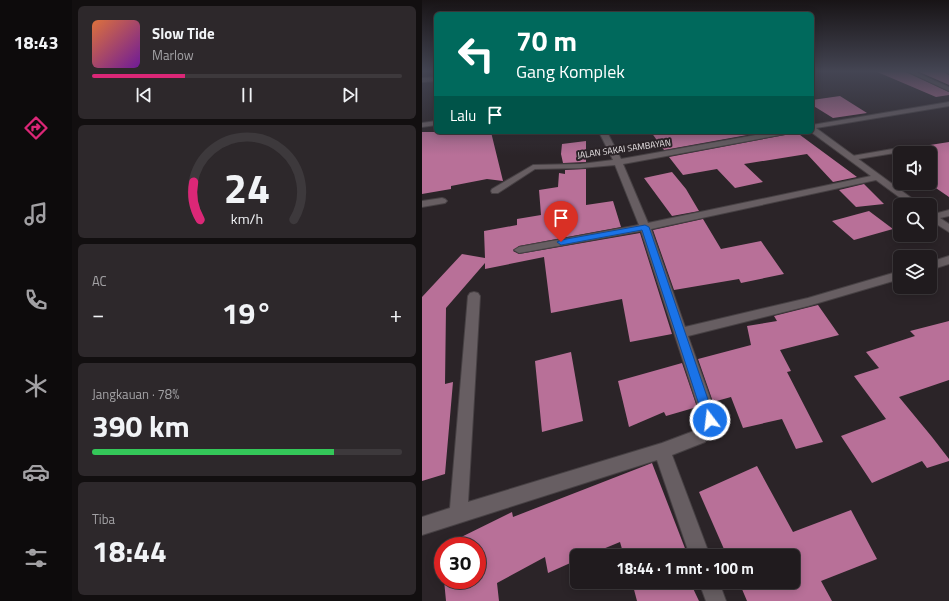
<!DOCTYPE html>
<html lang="id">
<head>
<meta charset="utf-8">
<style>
  :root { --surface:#201b1e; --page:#2d282b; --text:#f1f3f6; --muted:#a2a1a4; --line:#3d393c; --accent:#db2777 }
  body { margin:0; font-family:"Titillium Web",sans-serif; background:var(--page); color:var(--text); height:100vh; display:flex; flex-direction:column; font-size:15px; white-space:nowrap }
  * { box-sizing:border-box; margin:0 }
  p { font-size:13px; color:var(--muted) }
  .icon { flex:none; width:22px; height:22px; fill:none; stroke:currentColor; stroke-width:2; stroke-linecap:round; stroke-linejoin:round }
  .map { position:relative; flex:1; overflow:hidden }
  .sheet { display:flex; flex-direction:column; gap:6px; padding:6px; background:#120f10; width:350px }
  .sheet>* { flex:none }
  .hud { position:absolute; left:12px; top:12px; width:380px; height:122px; border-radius:6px; box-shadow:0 2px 10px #0003,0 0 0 1px var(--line); background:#00695c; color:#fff; overflow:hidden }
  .buttons { position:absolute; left:471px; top:146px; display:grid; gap:8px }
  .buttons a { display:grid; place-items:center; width:44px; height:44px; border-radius:6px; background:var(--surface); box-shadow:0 2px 10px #0003,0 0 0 1px var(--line); font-size:20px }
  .speed { position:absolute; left:12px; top:537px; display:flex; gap:8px; font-size:20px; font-weight:700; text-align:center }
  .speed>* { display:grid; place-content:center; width:52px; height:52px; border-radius:50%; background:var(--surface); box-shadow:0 2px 10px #0003,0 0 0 1px var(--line); line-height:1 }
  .speed .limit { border:6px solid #d22; background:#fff; color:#111 }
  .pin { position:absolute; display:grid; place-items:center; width:34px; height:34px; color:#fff; margin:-41px -17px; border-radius:50% 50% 50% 0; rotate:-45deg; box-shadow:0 0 4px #0007 }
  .pin .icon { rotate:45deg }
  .me { position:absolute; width:44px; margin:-22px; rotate:345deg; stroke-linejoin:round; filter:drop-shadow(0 0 3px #0008) }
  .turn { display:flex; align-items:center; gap:14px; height:84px; padding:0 16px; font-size:18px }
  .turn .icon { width:52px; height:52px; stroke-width:2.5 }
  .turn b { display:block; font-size:28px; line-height:34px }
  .then { display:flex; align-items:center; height:38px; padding:0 16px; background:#0003; gap:8px; font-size:15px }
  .big { font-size:30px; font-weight:700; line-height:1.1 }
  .sheet .tile { flex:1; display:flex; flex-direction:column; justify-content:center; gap:6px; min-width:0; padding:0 14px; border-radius:6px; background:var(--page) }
  .sheet .dial { align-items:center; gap:0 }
  .dial svg { height:104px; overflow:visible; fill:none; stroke:var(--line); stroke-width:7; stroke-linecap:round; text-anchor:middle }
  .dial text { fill:var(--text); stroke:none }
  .song { display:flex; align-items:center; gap:12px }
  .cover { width:48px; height:48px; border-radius:6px; background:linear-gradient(135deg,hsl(20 70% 55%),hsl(280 70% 35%)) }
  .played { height:4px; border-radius:2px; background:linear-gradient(90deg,var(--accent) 30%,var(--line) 30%) }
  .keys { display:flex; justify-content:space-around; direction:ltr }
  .heat { display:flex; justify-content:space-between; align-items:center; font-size:22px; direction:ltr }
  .charge { height:6px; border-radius:3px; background:linear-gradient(90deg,#34c759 78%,var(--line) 0) }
  .trip { position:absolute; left:148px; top:549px; width:230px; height:40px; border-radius:6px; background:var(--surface); box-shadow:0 2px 10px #0003,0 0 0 1px var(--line); font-weight:700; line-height:40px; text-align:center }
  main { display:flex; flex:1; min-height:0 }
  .tabs { display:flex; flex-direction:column; width:72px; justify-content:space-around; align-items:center; background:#0d0b0c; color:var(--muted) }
  .tabs .icon { width:28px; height:28px }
  .tabs .current { color:var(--accent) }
  .tabs b { font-size:18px; color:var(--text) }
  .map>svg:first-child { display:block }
  .building { fill:#b87098 }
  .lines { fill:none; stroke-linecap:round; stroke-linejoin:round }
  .lane-casing { stroke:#474144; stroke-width:2 }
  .street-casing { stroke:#474144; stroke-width:2 }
  .lane { fill:#675e62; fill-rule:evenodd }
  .street { fill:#675e62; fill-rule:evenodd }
  .route { fill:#1a73e8; stroke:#114b97 }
  .labels { text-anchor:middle; stroke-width:4; stroke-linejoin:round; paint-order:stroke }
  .far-street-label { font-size:9px; fill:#e9e4e6; stroke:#2b2428 }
</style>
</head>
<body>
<main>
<nav class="tabs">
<b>18:43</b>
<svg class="icon current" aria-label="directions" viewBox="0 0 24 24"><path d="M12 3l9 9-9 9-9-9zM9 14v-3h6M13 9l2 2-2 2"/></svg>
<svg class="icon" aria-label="music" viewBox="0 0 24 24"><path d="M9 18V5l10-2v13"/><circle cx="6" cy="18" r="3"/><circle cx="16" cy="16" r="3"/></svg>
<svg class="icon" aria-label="phone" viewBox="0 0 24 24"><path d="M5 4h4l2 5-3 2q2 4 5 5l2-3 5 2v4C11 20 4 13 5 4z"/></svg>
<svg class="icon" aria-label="climate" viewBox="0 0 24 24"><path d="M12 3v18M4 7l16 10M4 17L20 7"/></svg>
<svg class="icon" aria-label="car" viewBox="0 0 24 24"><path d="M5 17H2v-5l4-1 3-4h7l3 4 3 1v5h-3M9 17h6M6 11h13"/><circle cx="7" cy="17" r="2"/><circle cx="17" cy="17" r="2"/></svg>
<svg class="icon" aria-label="filters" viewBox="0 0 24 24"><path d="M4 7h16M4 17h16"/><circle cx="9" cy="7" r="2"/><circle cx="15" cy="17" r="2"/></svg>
</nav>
<section class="sheet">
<div class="tile">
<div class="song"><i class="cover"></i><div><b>Slow Tide</b><p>Marlow</p></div></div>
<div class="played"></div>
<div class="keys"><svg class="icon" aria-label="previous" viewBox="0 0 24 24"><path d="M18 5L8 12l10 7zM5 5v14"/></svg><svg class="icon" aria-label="pause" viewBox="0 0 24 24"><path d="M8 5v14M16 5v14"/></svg><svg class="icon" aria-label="next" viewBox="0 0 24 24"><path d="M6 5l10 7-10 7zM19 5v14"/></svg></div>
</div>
<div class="tile dial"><svg viewBox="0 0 100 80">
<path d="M14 69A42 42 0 1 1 86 69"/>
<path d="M14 69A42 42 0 0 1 9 40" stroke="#db2777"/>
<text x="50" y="56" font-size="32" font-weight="700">24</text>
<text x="50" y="72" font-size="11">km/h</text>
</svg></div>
<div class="tile"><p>AC</p>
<div class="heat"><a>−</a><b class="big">19°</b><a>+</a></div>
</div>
<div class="tile"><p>Jangkauan · 78%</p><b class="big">390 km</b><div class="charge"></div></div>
<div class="tile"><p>Tiba</p><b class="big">18:44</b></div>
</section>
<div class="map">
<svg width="527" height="601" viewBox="0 0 527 601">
  <rect width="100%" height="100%" fill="#2b2428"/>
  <path class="building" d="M453,71H483L527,92V95L514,97Z
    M495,71H521L527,75V85Z
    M418,96L445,113L411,118L390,105V100Z
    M0,132H69L81,181L65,179L29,186V189L0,194Z
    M229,132H342L242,150Z
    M368,132H374L435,177L411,182L385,154L322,164L341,182L313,188L295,169L261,175L247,157L363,135Z
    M164,141V162L141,163L139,154L140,144Z
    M527,142V197L508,184V145Z
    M164,169V205L191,201L199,227L97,246L91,251L97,254L218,233L250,334L208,342L200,299L129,313L122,257L63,269V263L24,308L23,384L31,382L23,474L0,481V297L40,254L63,258L62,231L95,225V219L119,215L117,190L136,187L137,173L143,174V170Z
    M250,172L264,189L277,211L250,216L222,178Z
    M442,184L462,204L434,207L417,190Z
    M447,211L471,229L432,240L410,221Z
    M281,219L299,249L339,241L362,274L319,283L317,279L252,290L231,230Z
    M396,305L417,335L358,350L369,371L365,372L401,442L374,449L360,419L321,428L309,397L291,402L276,359L329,345L325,326L355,321L352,316Z
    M527,321V380L477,397L510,437L527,459V461L505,468L500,461L450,483L419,436L464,419L432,376L457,368L444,352L493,336L488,331Z
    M149,352L161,421L120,432L113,361Z
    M260,363L275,407L244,416L242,412L207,427L196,381Z
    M230,463L266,556H202L198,542L164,556H155V560L126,573L123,557L75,583L77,601H24L22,580H55V546H21V564L19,547L90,512L91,517Z
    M335,466L371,532L429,510L455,559L399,581L410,601H325L317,582H371V556H305L277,492Z
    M210,582H268L277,601H215Z"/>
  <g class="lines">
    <g class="lane-casing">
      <path id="lane" d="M488,146L492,148L491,150L430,160L426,158L430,156Z"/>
    </g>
    <g class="street-casing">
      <path id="street" d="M484,71H491L527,87V91Z
        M522,71H527V74Z
        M14,77V81L0,82V78Z
        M527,102V106L394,128L499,205H488L454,180L229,229L263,327L386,298L478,271V279L386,306L266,336L296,420L283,442L250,455L288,556H268L235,460L0,535V517L28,508L46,296L48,293L52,292L56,293L58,296L46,502L240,443L272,431L280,419L219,231L97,253L92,250L97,247L217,225L193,165L159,168L113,169L76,193H70L69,191L70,189L111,165L159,164L191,160L177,132H185L199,159L351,132H367L363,134L201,164L226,223L449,176L389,132L390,125Z
        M14,121V125L0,127V123Z
        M20,198L23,199L25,201L23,203L0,207V201Z
        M527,210V216L518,218L527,224V232L508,220V212L512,214Z
        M527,256V264L508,270V262Z
        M277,582H297L304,601H284Z"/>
    </g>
    <use href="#lane" class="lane"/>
    <use href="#street" class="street"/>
  </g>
  <linearGradient id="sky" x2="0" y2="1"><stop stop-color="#181416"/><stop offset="0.46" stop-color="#444553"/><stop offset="1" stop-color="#444553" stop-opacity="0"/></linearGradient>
  <rect width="527" height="155" fill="url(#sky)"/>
  <path class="route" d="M223,225L227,227L293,420L292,424L288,426L283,424L282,420L220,230L139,245L135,242L139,240Z"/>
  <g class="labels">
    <g class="far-street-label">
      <text transform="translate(202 149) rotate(-8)" y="3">JALAN SAKAI SAMBAYAN</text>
    </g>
  </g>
</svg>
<div class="buttons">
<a><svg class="icon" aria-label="sound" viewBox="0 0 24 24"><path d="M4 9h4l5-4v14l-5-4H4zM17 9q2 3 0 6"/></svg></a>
<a><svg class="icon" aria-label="search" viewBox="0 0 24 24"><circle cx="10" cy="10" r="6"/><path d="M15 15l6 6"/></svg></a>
<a><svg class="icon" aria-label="layers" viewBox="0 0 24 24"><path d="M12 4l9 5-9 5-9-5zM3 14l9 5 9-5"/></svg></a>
</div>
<div class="speed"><div class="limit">30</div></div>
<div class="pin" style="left:139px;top:242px;background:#d93025"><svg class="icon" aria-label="arrive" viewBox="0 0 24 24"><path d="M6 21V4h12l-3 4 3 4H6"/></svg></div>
<svg class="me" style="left:288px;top:420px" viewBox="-20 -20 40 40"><circle r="17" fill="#1a73e8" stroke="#fff" stroke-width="3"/><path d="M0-11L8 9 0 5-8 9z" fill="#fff"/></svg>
<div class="trip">18:44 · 1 mnt · 100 m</div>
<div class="hud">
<div class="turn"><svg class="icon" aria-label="left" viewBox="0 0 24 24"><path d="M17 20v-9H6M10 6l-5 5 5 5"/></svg><div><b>70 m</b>Gang Komplek</div></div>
<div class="then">Lalu<svg class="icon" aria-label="arrive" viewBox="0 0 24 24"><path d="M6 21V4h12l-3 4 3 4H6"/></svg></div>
</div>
</div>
</main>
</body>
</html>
